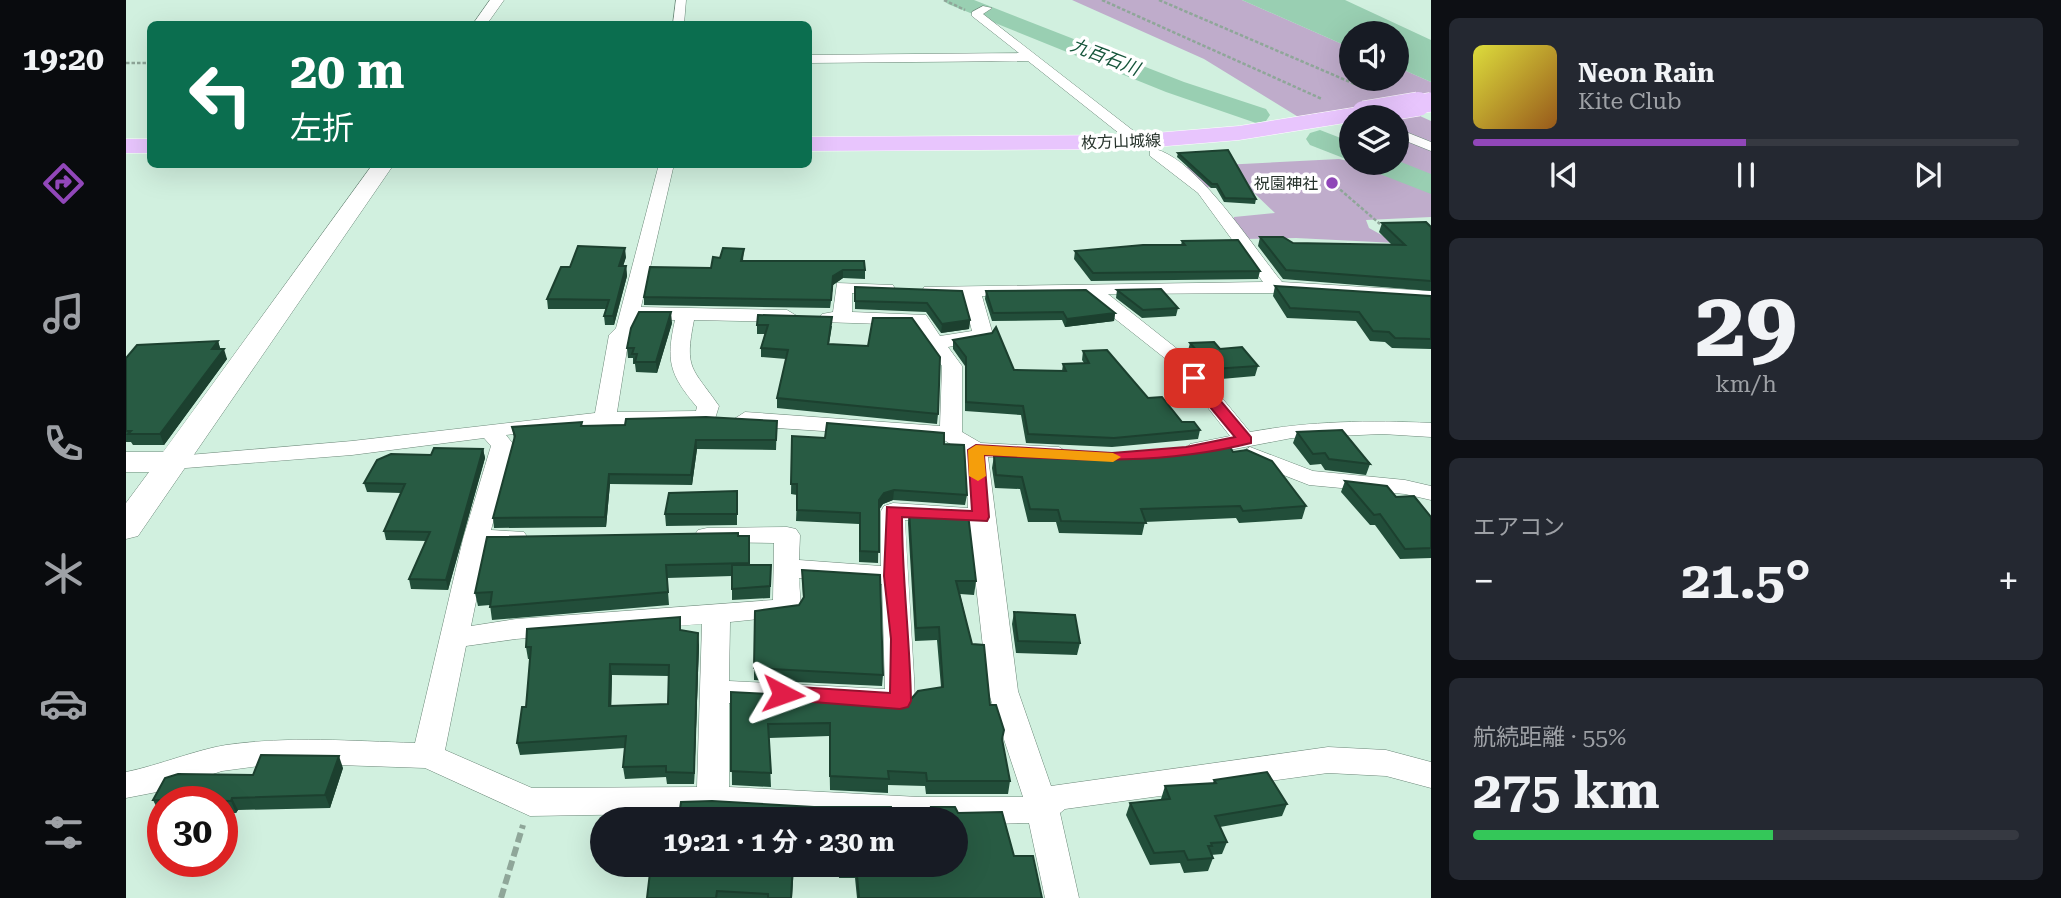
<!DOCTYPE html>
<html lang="ja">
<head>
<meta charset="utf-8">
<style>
  :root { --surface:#171b24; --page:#242831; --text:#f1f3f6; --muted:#9ea1a6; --line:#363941; --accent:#9147b9 }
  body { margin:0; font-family:"Roboto Serif","Noto Sans JP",serif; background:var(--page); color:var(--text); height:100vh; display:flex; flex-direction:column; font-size:26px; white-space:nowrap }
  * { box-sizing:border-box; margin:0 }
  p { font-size:23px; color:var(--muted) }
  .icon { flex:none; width:38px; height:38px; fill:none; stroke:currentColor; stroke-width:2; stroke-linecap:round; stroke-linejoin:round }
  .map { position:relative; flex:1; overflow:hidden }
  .details { display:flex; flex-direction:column; gap:18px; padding:18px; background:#0d0f14; width:630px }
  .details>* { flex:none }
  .hud { position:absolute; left:21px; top:21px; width:665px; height:147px; border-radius:10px; box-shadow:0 7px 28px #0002; background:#0b6e4f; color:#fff; overflow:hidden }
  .buttons { position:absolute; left:1213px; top:21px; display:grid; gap:14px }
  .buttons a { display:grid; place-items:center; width:70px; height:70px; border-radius:50%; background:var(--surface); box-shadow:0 7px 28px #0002; font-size:35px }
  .speed { position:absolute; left:21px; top:786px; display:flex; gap:14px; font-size:35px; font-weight:700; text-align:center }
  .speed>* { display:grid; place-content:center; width:91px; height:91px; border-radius:50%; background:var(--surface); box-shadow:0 7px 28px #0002; line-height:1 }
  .speed .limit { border:10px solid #d22; background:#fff; color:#111 }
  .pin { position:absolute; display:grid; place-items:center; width:60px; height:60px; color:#fff; margin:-30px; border-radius:14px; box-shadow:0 4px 10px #0006 }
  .me { position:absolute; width:77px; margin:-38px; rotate:94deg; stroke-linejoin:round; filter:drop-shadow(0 0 5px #0008) }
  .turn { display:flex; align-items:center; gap:24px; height:147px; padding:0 28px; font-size:32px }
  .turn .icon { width:91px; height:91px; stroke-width:2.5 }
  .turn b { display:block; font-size:49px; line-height:60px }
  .big { font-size:52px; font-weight:700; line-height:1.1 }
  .details .tile { flex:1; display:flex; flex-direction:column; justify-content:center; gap:10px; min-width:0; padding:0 24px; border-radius:10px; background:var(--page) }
  .details .dial { align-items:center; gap:0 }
  .dial b { font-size:91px; line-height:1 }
  .song { display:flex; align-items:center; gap:21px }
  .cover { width:84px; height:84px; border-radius:10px; background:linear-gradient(135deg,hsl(60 70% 55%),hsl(30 70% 35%)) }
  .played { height:7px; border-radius:4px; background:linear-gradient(90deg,var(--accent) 50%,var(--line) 50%) }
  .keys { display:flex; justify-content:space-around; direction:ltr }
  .heat { display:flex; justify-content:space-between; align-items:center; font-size:38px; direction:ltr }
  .charge { height:10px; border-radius:5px; background:linear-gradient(90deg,#34c759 55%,var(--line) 0) }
  .trip { position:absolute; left:464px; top:807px; width:378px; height:70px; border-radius:35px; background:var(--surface); box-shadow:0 7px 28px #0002; font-weight:700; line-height:70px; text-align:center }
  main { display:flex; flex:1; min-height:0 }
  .dock { display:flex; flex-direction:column; width:126px; justify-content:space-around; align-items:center; background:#090b0e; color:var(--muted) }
  .dock .icon { width:49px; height:49px }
  .dock .current { color:var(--accent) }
  .dock b { font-size:32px; color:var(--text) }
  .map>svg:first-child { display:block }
  .green { fill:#bfaccb }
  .water { fill:#99cfb2 }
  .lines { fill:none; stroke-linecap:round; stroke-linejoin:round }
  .river { fill:#99cfb2; fill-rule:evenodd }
  .street-casing { stroke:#6b8778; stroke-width:1 }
  .secondary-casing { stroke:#6b8778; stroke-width:1 }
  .primary-casing { stroke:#fff; stroke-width:1 }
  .path-far1 { stroke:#8fa699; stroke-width:2.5; stroke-dasharray:3.5 2; stroke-linecap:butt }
  .path { stroke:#8fa699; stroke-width:6; stroke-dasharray:10 4.5; stroke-linecap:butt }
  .street { fill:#fff; fill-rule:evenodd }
  .secondary { fill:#fff; fill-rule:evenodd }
  .primary { fill:#e8c5fd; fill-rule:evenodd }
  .primary-bridge-far1-casing { stroke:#fff; stroke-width:20; stroke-linecap:butt }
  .primary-bridge-casing { stroke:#fff; stroke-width:25; stroke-linecap:butt }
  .primary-bridge-far1 { stroke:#e8c5fd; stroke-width:19 }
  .primary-bridge { stroke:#e8c5fd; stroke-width:24 }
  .wall { fill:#224e3a; fill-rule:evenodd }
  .shaded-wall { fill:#1c402f }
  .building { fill:#285b43; stroke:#1c402f; stroke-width:2; fill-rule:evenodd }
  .route { fill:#e11d48; stroke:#92132f; stroke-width:2 }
  .slow { fill:#f59e0b }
  .poi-dot { fill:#9147b9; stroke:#fff; stroke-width:2.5 }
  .labels { text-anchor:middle; stroke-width:7; stroke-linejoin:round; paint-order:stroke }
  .far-street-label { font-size:16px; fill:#26322b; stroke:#fff }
  .far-poi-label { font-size:16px; fill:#26322b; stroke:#fff; text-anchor:end }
  .far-water-label { font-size:18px; font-style:italic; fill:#15553a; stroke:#fff }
</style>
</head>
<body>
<main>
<nav class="dock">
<b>19:20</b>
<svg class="icon current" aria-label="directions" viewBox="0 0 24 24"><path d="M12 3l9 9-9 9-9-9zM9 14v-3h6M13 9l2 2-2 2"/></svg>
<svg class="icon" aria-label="music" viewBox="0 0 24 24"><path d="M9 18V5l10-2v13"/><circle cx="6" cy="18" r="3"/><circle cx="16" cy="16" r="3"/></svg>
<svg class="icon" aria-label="phone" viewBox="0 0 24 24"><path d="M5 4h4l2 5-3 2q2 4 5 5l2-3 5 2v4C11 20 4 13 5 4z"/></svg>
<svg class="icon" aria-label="climate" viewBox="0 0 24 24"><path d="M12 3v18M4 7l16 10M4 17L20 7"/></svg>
<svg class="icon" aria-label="car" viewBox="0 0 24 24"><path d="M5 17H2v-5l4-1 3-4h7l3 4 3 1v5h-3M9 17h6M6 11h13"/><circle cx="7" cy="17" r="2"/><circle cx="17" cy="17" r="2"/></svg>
<svg class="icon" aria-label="filters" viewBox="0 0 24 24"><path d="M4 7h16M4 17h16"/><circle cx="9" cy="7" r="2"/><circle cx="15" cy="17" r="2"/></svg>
</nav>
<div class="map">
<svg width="1305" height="898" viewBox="0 0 1305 898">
  <rect width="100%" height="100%" fill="#d1f0df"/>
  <path class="green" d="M946,0H1116L1225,48V79H1270L1271,67L1305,82V111L1174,118L1078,59Z
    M1285,112L1305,121V178L1268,163L1270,117Z
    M1213,159L1255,168L1305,191V217L1240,220L1243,228L1270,243L1170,238L1117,239L1107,224L1108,217L1149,213L1126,191L1078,187L1057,167Z"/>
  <path class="water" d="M1116,0H1219L1305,40V82L1271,67L1270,33H1225V48Z"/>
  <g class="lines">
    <path class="river" d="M818,0H848L1058,82L1140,109L1144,115L1140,121L1130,123L1040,92L822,4Z
      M1194,130L1225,142V161L1184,145L1180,139L1184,133Z
      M1270,160L1305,174V194L1241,169L1237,163H1270Z"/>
    <g class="street-casing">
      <path id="street" d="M550,0H560L558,24H547Z
        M857,6L866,8L857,14L1009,132V138H999L902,61L682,63V55L893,53L846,16V12Z
        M1270,128L1305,142V151L1270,137Z
        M1029,149C1071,159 1127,247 1156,282L1305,291V303L1151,293L982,294L1064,359L1124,432C1184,421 1244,420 1305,423V437L1256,434L1166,438L1072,456L1064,454L1061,449L1064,444L1104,436L1050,367L959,295L856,296L867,335L864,339L822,347L836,366V432L855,443L933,447L944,454L933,461L862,457L892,691L925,786L1202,747L1260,750L1305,762V788L1260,776L1202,773L939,809L934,813L953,898H919L903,823L830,825V819H688L587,813L404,816L299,768L155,763L96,771L36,791L0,798V772C34,765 69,750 100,745C163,736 226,741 289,743L337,539L365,446L358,438L226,455L47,469L39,467L35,462L39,457L226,441L469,413L483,335L490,328L494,313L533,164H548L515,307L661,310L671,316L661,322L568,320C558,370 566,367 593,406L588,422L446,427L380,435L388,445L365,530L398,532L402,538L398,544L361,547L345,626L390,619L647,600L648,543L572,542L568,536L572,530L581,528L661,527L670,529L674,535L673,560L755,566V511L758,506L767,503L842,508L839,453L818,440L804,438L619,426L608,419L619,412L814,426L816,366L787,325L696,322L693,318L696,314L707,312L711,283L767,285L769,289L767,293H726V312L800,315L814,336L846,331L837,296L805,297L796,291L798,287L1137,282L1072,193L1024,156V150ZM512,319L549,320C540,361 543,374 571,407L570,411L491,412L503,337ZM779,520L843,524L862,691L897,797H793L603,787V703L774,712L784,709L789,701L788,677ZM673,578L756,584L759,689L603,681L604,622L671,615L675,608ZM576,624L571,787L406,788L319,750L340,646L390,639Z
        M1124,447L1187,471L1279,480L1305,486V500L1279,494L1183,485L1116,459L1113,454Z"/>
    </g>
    <g class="secondary-casing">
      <path id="secondary" d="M364,0H378L361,24H347Z
        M247,164H268L12,536L0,539V503L23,472H0V452H37Z"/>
    </g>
    <g class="primary-casing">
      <path id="primary" d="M1238,106L1246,108L1249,113L1246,117H1225V122L1113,140L1005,149L682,151V137L1005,135L1113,126Z
        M0,139H24V153H0Z"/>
    </g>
    <path class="path-far1" d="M818,0L839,10
      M976,0L1196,99
      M1033,0L1238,88
      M0,63H24
      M1210,186L1254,224"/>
    <path class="path" d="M375,898L397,825"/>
    <use href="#street" class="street"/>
    <use href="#secondary" class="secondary"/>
    <use href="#primary" class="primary"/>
    <g class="primary-bridge-far1-casing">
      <path id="primary-bridge-far1" d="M1281,106L1305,102"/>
    </g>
    <g class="primary-bridge-casing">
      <path id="primary-bridge" d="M1238,113L1292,104"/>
    </g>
    <use href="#primary-bridge-far1" class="primary-bridge-far1"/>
    <use href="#primary-bridge" class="primary-bridge"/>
  </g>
  <path class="wall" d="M1052,153L1130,199L1129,204L1098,202L1090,188H1085L1051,157Z
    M1256,223L1305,227V291L1157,279L1132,246L1134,237L1167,243L1266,245L1253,232Z
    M1056,241L1134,271L1132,279L965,281L948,259L949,251L1055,245Z
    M618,249L617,261L739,270V279L717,278L707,285L704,308L518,305V297L585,268L594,258Z
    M500,257L497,266H500L501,276L488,325H479L478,316L480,309H422L421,299L444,267Z
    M1149,286L1305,296V349L1266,348L1259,342L1244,341L1230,321L1161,318L1147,296Z
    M729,287L836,291L844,320L843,329L815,333L800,312L729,309Z
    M991,290L1052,308L1050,316L1016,318L990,298Z
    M860,291L989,313L988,321L939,327L936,320L866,321L859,299Z
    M546,323L531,373L510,372L509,364H507V358H502L501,348Z
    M631,325L706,326L703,344L812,414L811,424L651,408V398L660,359L635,357V348L639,334H631Z
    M827,340L888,370L936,371L937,364L958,363L956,360L957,351L1056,422L1074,430L1072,439L986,447L900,443L895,415L839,411V366L827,349Z
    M92,341L94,349L101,359L38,445H7L5,442H0V358Z
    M1064,343L1094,349L1132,366L1129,376L1084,380L1061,354Z
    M651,421L650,450L571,449L566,485L484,484L480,527L368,528L367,518L388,439L386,427Z
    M1171,432L1244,464L1240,475L1199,470L1195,464L1184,465L1167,443Z
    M666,436L818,444L841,495L839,505L767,500L757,504L753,510L752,563L733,562V524L670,521L671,495L665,494Z
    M357,449L359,458L322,590L285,589L283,579L300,541L260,540L258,531L275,493L241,492L238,483L305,455Z
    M906,450L989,454L1107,452L1180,506L1176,519L1113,523L1110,518L1019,522L1016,535L933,533L930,522H902L894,489L869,488L866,468L868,456L889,457L890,453L905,454Z
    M1219,481L1270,497L1305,517V558L1274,559L1249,525H1244L1215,492Z
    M611,491V525L540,526L539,514Z
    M783,510L850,581L848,595L834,594L846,644L864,705L876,739L884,781L882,794H800L799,786L762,785V793L704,790L703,736L643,738L645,787L606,785L605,692L775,701L815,687L811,640L789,641L782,523Z
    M612,536H623L624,565H645L644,598L606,600V576L541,578L543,605L366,620L364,605L352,606L349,593Z
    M676,570L757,675L756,686L628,680V668L673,605L677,598Z
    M888,612L954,643L951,655L890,653L886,624Z
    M555,630L573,645L568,784H541L540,777L499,779L497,767L499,748L394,755L391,743L400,707L404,659H402L400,647ZM486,675L543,676L542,704L485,706Z
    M217,768L204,808L112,810L110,813H96V802H37V812H33L27,800Z
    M1088,780L1161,804L1156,816L1094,827L1101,842L1096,854L1085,855L1087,858L1082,871L1058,873L1054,863L1024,865L1000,815L1004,803L1036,800L1035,799L1039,786L1087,783Z
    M805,807L832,813L888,856L916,898H731L729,878H713L712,865H668L666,898H521L525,864H830L803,819Z"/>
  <path class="shaded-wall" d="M499,248L500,257L494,276L493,266Z
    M500,266L501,276L488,325L487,316Z
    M717,270V278L707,285L704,308L707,276Z
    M545,312L546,323L531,373L530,362Z
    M989,313L988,321L939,327L941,319Z
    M844,320L843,329L815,333L816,324Z
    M92,341L95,351L86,349Z
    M98,349L101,359L38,445L34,434Z
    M570,440L571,449L566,485L565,475Z
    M357,449L359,458L322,590L320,580Z
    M483,474L484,484L480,527L479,517Z
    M768,490L767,500L757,504L752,511L753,500L758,493Z
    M572,633L573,645L568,784V773Z
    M484,664L486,675L485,717L483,706Z
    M213,756L217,768L204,808L199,795Z
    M106,798L112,810L110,813L105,801Z"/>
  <path class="building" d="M1102,150L1130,199L1099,198L1091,184H1086L1052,153Z
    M1300,222L1305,227V281L1160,270L1134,237H1157L1167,243L1279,245L1256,223Z
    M1112,240L1134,271L967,273L949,251L1017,245H1059L1056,241Z
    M452,246L499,248L493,266H500L487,316H478L483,300L421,299L435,267H444Z
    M597,248L618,249L615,261H738L739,270H717L707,276L705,300L518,297L524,267L585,268L587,257L594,258Z
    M1149,286L1305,296V339L1269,338L1263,332L1247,331L1233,312L1164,308Z
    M729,287L836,291L844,320L816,324L801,303L729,301Z
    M1035,289L1052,308L1017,310L991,290Z
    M960,290L989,313L941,319L937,312L867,313L860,291Z
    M513,312H545L530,362H509L511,354H506L508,348H501L505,328Z
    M632,315L706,317L702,344L742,346L747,318H786L814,357L812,414L651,398L662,350L635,348L642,325H631Z
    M870,327L888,370L940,371L937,364L963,363L957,351L981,350L1022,398L1036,397L1056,422H1068L1074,430L988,438L902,434L897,406L840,402V357L827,340L866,333Z
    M92,341L86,349H98L34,434H2L5,431H0V358L11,345Z
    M1088,342L1094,349L1116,347L1132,366L1087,369L1064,343Z
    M580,417L651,421L650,440H570L565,475L483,474L479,517L367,518L389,436L386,427L456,422L455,426L499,425L500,419Z
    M701,423L818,433V444L838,445L841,495L768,490L758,493L753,500V552L734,551V513L671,510V484H665L666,436L699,438Z
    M1216,430L1244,464L1203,459L1199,453L1187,454L1171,432Z
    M1102,444L1107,452L1121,450L1146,461L1180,506L1117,511L1114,506L1015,509L1020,523L935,521L932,510L904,509L896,477L870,475L868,456L891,457L890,453L906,454V450L989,454Z
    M308,448L357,449L320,580L283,579L304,532L258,531L279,484L238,483L251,460L265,454L305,455Z
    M1219,481L1261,486L1270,497L1288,496L1305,517V548L1279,549L1254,514L1248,515Z
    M611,491V514H539L543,493Z
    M783,510L842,514L850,581H830L846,644L858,645L864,705H870L878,730L876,739L884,781H801L800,773L762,771L763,779L704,776V723L642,724L645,773L605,771V692L775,701L786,698L792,691L817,687L813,627L790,628Z
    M612,533V536H623V563L540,565L542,592L364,607L366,592L349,593L361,537Z
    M606,565H645L644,586L606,589Z
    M676,570L754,575L757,675L628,668L629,611L673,605L678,597Z
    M888,612L949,615L954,643L892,641Z
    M554,617V630L572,633L568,773L540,772V766L497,767L500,736L391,743L396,707H400L405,647H400L401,629ZM484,664L543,665L542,704L483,706Z
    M135,755L213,756L199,795L106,798L105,801L27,800L39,778L52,774L127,775Z
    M1141,772L1161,804L1089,816L1101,842L1085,843L1086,846H1082L1087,858L1062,860L1058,851L1028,853L1004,803L1044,799L1039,786L1090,783L1088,780Z
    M586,801L688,807H765L766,819H530L531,808L554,809L555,802Z
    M805,807H829L832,813L876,812L888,856H907L916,898H733L730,864H830V819H807Z
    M525,864H667L665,898H642V894L591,891L590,898H521Z"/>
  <path class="route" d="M1068,373L1073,375L1125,437V443C1033,466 951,460 858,455L863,517L861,521L776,517C776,579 784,639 785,701L782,707L774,709L650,699L647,694L650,688L657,686L764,693L765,639L758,576L761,507L846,511L842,450L850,445L986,453L1060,447L1109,437L1060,378Z"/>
  <path class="slow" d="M850,445L987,453L995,457L987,462L858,455L860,476L852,481L843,476L842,450Z"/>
  <circle class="poi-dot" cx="1206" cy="183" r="7"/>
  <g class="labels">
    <g class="far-street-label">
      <text transform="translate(995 141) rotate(-2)" y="6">枚方山城線</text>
    </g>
    <g class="far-poi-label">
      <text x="1192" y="189">祝園神社</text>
    </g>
    <g class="far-water-label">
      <text transform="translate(979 57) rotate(21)" y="6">九百石川</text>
    </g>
  </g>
</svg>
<div class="buttons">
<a><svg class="icon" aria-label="sound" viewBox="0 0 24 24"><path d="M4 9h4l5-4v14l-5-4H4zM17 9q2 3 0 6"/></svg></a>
<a><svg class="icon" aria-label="layers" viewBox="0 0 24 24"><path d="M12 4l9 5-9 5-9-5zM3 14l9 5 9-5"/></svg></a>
</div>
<div class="speed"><div class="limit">30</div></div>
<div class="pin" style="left:1068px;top:378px;background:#d93025"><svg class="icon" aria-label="arrive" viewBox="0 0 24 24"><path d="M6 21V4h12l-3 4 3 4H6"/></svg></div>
<svg class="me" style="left:657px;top:694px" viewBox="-20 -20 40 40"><path d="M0-17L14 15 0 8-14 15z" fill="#e11d48" stroke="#fff" stroke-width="4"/></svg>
<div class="trip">19:21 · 1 分 · 230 m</div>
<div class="hud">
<div class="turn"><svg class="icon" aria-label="left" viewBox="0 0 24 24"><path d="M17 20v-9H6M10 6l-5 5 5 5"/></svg><div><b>20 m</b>左折</div></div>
</div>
</div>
<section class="details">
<div class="tile">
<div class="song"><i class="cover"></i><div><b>Neon Rain</b><p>Kite Club</p></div></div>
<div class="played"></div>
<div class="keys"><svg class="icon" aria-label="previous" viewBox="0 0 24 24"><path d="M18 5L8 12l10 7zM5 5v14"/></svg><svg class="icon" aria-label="pause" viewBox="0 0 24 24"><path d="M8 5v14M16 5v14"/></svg><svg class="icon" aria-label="next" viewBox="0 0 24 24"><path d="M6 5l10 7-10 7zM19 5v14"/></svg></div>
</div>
<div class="tile dial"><b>29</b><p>km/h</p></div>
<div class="tile"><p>エアコン</p>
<div class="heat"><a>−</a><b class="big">21.5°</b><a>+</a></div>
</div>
<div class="tile"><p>航続距離 · 55%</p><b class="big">275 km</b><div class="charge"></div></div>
</section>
</main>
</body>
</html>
